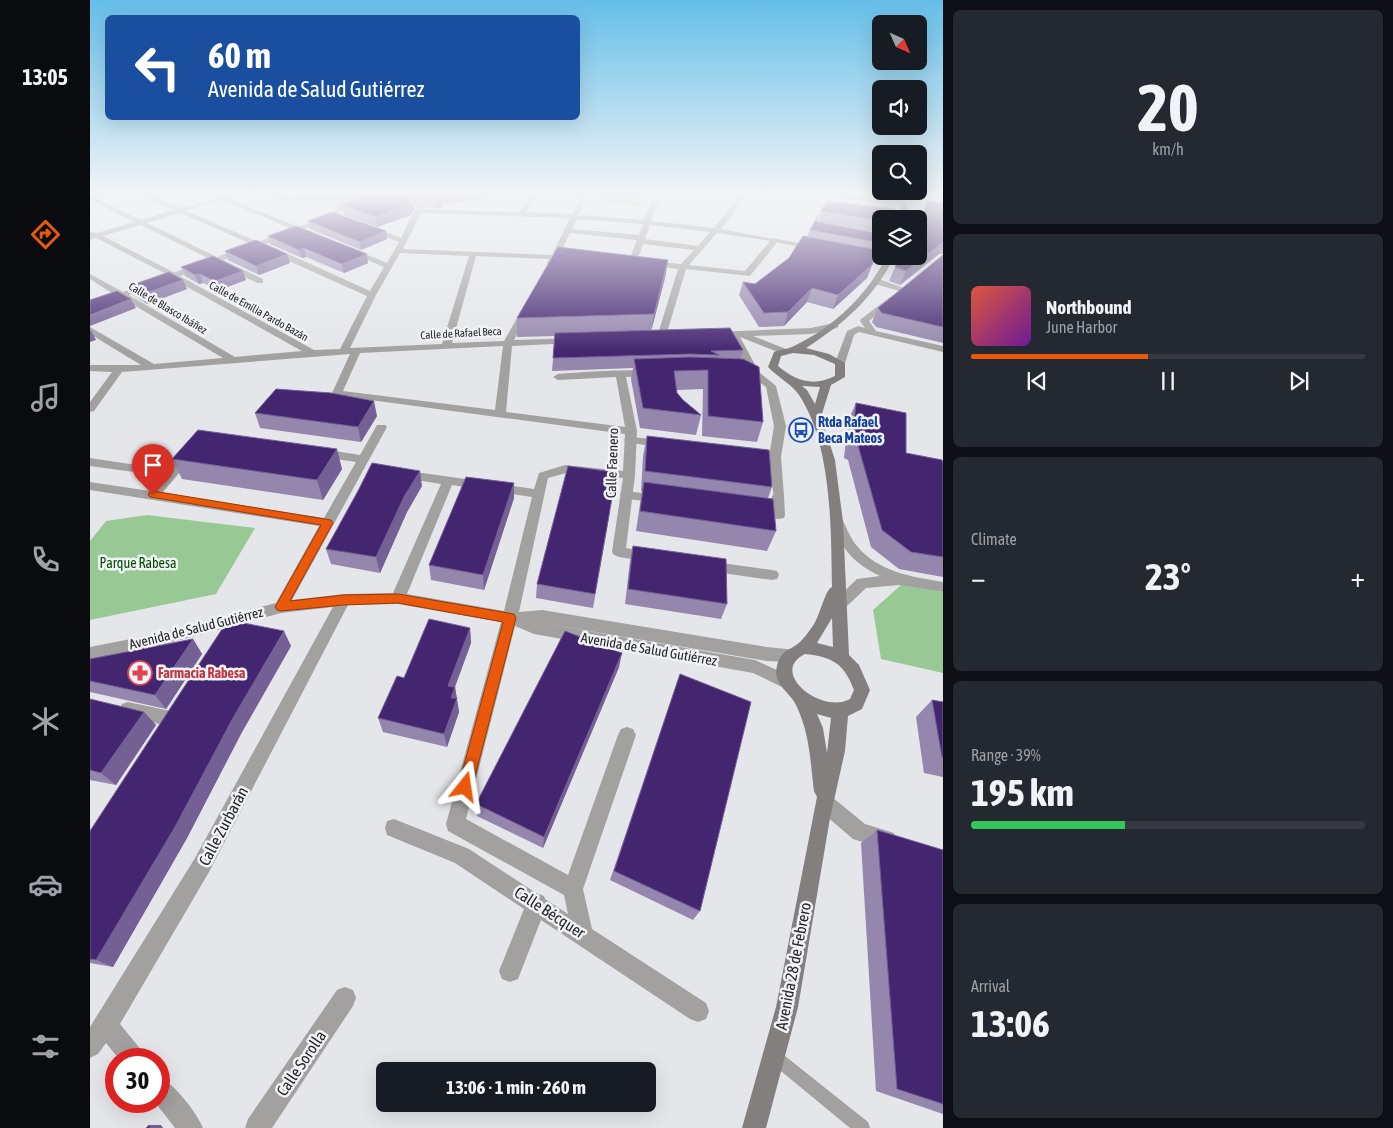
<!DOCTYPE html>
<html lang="en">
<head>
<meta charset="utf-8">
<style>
  :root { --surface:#171b24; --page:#242831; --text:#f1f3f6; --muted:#9ea1a6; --line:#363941; --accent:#ea580c }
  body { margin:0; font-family:"Asap Condensed",sans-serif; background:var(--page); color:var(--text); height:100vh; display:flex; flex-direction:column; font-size:19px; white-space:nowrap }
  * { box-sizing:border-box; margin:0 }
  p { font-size:16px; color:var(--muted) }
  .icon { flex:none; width:28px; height:28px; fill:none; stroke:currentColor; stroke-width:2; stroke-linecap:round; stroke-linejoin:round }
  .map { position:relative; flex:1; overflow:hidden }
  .details { display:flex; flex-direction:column; gap:10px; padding:10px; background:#0d0f14; width:450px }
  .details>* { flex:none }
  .guide { position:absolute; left:15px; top:15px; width:475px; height:105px; border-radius:8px; box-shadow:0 5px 20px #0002; background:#1a4fa0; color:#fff; overflow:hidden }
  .needle { width:32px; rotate:135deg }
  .controls { position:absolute; left:782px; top:15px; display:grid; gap:10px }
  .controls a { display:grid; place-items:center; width:55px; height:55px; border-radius:8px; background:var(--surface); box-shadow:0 5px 20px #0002; font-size:25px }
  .speed { position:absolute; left:15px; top:1048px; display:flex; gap:10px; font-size:25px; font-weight:700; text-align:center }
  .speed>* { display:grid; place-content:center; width:65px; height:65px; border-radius:50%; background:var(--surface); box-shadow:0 5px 20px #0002; line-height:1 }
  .speed .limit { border:8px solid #d22; background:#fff; color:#111 }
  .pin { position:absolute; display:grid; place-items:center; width:42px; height:42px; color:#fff; margin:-51px -21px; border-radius:50% 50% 50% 0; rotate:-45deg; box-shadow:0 0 5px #0007 }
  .pin .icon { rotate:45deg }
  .me { position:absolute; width:55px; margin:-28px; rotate:15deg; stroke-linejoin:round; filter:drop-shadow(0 0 4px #0008) }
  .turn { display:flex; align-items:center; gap:18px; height:105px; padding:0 20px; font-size:22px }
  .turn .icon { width:65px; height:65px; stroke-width:2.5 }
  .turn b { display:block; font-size:35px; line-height:42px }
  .big { font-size:38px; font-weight:700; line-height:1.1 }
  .details .tile { flex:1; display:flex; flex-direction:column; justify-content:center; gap:8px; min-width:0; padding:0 18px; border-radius:8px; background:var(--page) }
  .details .dial { align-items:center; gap:0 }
  .dial b { font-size:65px; line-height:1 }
  .song { display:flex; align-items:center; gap:15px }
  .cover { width:60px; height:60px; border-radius:8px; background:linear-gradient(135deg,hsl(10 70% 55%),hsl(280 70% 35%)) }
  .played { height:5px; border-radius:2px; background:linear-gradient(90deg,var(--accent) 45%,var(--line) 45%) }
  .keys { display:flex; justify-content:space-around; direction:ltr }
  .heat { display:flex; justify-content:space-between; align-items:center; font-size:28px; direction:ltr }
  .charge { height:8px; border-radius:4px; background:linear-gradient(90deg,#34c759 39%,var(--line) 0) }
  .trip { position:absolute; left:286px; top:1062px; width:280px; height:50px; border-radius:8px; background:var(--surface); box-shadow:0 5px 20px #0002; font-weight:700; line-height:50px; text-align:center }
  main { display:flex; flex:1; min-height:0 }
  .dock { display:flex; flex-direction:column; width:90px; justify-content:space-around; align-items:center; background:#090b0e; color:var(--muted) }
  .dock .icon { width:35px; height:35px }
  .dock .on { color:var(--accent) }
  .dock b { font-size:22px; color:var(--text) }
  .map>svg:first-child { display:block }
  .green { fill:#98c994 }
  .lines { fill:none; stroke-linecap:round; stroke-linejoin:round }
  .service { fill:#a2a1a0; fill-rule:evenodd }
  .pedestrian { fill:#a2a1a0; fill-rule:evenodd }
  .minor { fill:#a2a1a0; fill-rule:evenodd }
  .secondary { fill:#827f7e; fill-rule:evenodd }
  .wall { fill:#9486ad }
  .shaded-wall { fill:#746095 }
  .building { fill:#442670; stroke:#746095 }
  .route { fill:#ea580c; stroke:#983908 }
  .labels { text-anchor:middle; stroke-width:5; stroke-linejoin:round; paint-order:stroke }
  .far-street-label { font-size:11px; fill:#242526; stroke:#f2f3f7 }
  .transit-label { font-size:14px; font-weight:bold; fill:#164399; stroke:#f2f3f7; text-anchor:start }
  .street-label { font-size:14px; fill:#242526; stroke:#f2f3f7 }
  .park-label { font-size:14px; fill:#024e04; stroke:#f2f3f7 }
  .health-label { font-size:14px; font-weight:bold; fill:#be3a42; stroke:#f2f3f7; text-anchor:start }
  .near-street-label { font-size:16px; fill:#242526; stroke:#f2f3f7 }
</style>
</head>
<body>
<main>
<nav class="dock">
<b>13:05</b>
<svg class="icon on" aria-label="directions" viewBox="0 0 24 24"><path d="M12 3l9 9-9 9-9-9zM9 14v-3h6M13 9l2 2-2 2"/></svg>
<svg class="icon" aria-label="music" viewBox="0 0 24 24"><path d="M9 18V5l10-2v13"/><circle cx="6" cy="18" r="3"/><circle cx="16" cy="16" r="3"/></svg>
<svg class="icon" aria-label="phone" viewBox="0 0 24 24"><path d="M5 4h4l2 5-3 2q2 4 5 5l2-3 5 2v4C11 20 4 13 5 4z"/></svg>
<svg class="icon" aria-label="climate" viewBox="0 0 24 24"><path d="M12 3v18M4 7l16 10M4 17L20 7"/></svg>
<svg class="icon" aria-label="car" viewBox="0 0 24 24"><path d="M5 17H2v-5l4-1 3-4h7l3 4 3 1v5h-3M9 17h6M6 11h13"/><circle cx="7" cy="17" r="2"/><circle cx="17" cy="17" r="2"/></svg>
<svg class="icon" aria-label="filters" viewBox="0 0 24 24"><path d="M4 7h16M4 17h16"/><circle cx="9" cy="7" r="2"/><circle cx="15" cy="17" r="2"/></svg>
</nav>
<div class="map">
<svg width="853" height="1128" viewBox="0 0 853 1128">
  <rect width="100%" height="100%" fill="#e5e6ea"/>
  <path class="green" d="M506,195L553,197L549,206L504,201Z
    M57,515L165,528L126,594L0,620V541L16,521Z
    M811,585L853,592V673L791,659L783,610Z"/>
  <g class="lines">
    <path class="service" d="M685,1050L690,1052L778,1122L780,1128H760L680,1062L678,1057L680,1052Z"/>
    <path class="pedestrian" d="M51,195H60L90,208L132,197V199L96,211L173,244L166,246L90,213L13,236L87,274V278H84L6,238L0,240V232L7,233L84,210Z
      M682,238L724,246L728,248L724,250L685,242L681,240Z
      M764,254L798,260L802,262L798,264L767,258L763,256Z
      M785,280H791L817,289L813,292L785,284Z
      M540,437L574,440L580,444L574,448L536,442L534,440L536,438Z
      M536,491L568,495L574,499L568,503L532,498L530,495L532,492Z
      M688,492L694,496L695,515L694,518L689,519L661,515L660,512L666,508L682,510V496Z
      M735,794L742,797L775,824L804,833L807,840L804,847L797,850L763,839L728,809L726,803L728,797Z"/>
    <path class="minor" d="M3,195H33L8,199L127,257L202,229L121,195H130L208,227L242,215L250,202L157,197L154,195L253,198L255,195H261L259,198L263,200L257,202L246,217L215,229V233L208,232L133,260L173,279V283H167L126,263L90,276L224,350L250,349L277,296L179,252V248H185L280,291L294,267L256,251L263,249L297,263L309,242L274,228L281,226L311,238L332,195H338L333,209L429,212L441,195H447L436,212L482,214L492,195H498L489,215L554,220L564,195H570L561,221L624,228L650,195H656L631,229L689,240L660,276L596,269L575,339L572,340L567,337L588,269L559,265L555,263L559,261L591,264L604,250L553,244L547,261L543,263L539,261L547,240L480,233L469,255L480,256L484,258L480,260H467L464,266H461L457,264L459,259L386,256L362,343L414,341L431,311L435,308L439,311L424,340L486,338L488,340L483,343L422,346L416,412L535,427L526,377L468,380L463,377L468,374C483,373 558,367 565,373L560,376L536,377L547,431L545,475L536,548L565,553L567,557L565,561L560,562L529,557L524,555L522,552L533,478L476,473L458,478L429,612L452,610L677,647L706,650L709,655L706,660L701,662L677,661L446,622L665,660L704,678L706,683L704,688L698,690L663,673L444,634L425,626L376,819L478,875L528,735L531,729L537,727L543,729L546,735L493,889L502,929L616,1003L619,1011L616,1019L608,1022L600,1019L451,920L428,979L420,982L412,979L409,971L434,909L365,863L297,835L295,828L297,821L304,819L379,849L446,893L454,896L455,899L478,914L474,895L358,831L356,824L411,622L308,604L258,605L119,872L30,1024L52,1051L56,1059H29L16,1043L8,1054L0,1058V1027L105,858L243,607L191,613L71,645L0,659V647L71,633L186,603L229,526L0,490V482L60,491L73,476L0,466V458L79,470L94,453L98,452L104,456L72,493L234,518L266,462L232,457L226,453L232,449L270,455L287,425H295L297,427L202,600L254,594L303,593L351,484L308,477L306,474L308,471L312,470L444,489L449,473L475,465L533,471L535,434L243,395L242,393L260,354L32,372L4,411L0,412V402L22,372L0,371V365H51L0,334V327L64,364L133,358L32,298L0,310V304L25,295L0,279V274L33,292L120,259L0,200V197ZM331,213L480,218L462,255L313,249ZM487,219L553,224L549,235L482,229ZM560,225L620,232L608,246L555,239ZM627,233L680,241L655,271L599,265ZM310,253L379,256L352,344L260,348L286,295ZM83,279L212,351L145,357L39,295ZM413,346L405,410L253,391L270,353ZM362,485L442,497L414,611L317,594Z
      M730,195H752L814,202L817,204L814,206Z
      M800,297L804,300L803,302L779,321L786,331L853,346V352L769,332L764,335L755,363L753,365H747L745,363L757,331L768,326L775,328L770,321L771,319Z
      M744,323L749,326L747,328L721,334L663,336L696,349V353L693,354L650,337L669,372L686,386L696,426L691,457L694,496L692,499H684L679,457L684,426L676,387L661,376L641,337L624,338L619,335L624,332L721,328Z
      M747,517L752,519C757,528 760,538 767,546C788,572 823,577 853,582V592L809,585L776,588L755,608L750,610L745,608L743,604L745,600L767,579L790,576C763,563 753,550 741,522L742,519Z
      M618,561L682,570L687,571L689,575L687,579L682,580L618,571L613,570L611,566L613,562Z
      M38,702L81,711L87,714L89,719L87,724L81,727L38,716L32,714L30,709L32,704Z
      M255,987L263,990L266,998L263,1006L182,1128H155L158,1119L247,990Z
      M69,1077C84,1083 107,1113 113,1128H85L64,1101H69Z"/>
    <path class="secondary" d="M804,195H811L817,204L820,219H813L811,204Z
      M797,256H805C784,297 754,324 716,348L739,354L755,363V377L741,385L731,417L745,460L753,522L759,655L769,665L780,690L772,709L758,716L755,751L740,818L708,1007L676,1128H652L686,1007L727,797L724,791C720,760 720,734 706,705C700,692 682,684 687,666C691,649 700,651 710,642C715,637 720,630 724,624C730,615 735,590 742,587C741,529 742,445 709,395C702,384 687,377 678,367L684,352C691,349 700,349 706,345C745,326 777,295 797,256ZM703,353L724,355L745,364V376C723,387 706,381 688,366L691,356ZM712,386L730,387L725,404L717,390ZM742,618L743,647L727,643ZM715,654C742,657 754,663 764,690L760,699C731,715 678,672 715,654ZM727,714L741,718L737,753L733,728Z"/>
  </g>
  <path class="wall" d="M256,195H395V198L352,204L353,207L347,208L335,207L334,203L330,200L326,203L321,215L287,227L254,215L252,205L258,203Z
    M853,202V254H849L810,285L799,281L805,267Z
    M731,211L791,219V233L738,224L791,242L777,278L743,309L717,302L694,326L669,327L649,295L653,282L665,284L699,258L717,237L720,230L727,220L728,222Z
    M218,221L297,239L271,250L220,229Z
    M178,236L278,263L254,273L216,257L212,258L180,244Z
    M135,251L200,263L169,275L138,260Z
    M853,255V343L786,327L782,322L788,308Z
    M578,260L575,278L561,330L653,350L651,359L673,422L667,442L612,436L613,389L587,390V393L593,400L611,415L606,435L550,428L541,379L543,368L462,371L465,336L427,337V318Z
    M91,267L156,280L129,290L113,283L109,284L95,276Z
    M93,280L97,289L57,304L43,295L39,286Z
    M766,403L816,453L853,463V577L809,569L781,547L758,460L754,458L758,421Z
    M165,413L287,416L271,442L170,428Z
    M557,436L682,487L678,498L686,531L677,551L546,531L552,491H551L553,456Z
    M82,459L252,469L233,500L92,479Z
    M332,486L317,512L290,573L241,564L236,549Z
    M424,498L394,590L341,580L339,565Z
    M520,512L503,608L446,598L447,584Z
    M543,546L637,604L631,619L535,604L540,561Z
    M380,628L381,643L365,687L369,712L357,747L293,732L288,718L314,678Z
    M103,639L112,654L76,709L0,692V659Z
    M201,646L152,732L97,838L23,967L0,963V831Z
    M529,667L453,848L387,816L386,804Z
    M590,674L610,911L603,920L520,880Z
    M0,699L54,712L66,725L26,785L0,780Z
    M842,700L853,702V777L834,773L826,717Z
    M787,830L853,850V1114L786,1091L771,843Z"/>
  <path class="shaded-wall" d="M324,195H329L330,200L326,203L321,215L287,227L286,217Z
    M350,195H395V198L352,204L353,207L347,208L346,197Z
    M296,231L297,239L271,250L270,242Z
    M853,242V245L849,254L810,285L816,271Z
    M214,248L216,257L212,258L209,250Z
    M197,254L200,263L169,275L166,266Z
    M277,254L278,263L254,273L252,264Z
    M578,260L575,278L561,332L564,314Z
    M782,265L777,278L743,309L748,295Z
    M153,271L156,280L129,290L125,281Z
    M110,274L113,283L109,284L105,275Z
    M93,280L97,289L57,304L53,294Z
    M722,288L717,302L694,326L698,312Z
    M41,299L46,308L0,326V315Z
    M1,330L6,340L0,342V331Z
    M284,401L287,416L271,442L268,427Z
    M247,449L252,469L233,500L227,480Z
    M330,471L332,486L317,512L290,573L286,557L314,497Z
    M424,483V498L394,590L393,575Z
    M380,628L381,643L360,700L358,686Z
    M194,631L201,646L152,732L97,838L23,967L6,960L143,718Z
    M103,639L112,654L76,709L65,695Z
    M532,653L529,667L453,848L454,837Z
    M365,687L369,712L357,747L354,734L361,698Z
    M54,712L66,725L26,785L11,773Z
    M59,1125H71L73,1128H61Z"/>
  <path class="building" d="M260,195H324L319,204L286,217L252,205L269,199Z
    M334,195H350L352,197H334Z
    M737,201L805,209L800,219H791V221L731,211Z
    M838,201L853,202V242L816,271L805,267L812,256H829V224Z
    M242,212L296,231L270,242L218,221Z
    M729,214L726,220L728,222L791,234V243L720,230Z
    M206,226L277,254L252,264L214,248L209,250L178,236Z
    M713,236L788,250L782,265L748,295L722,288L698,312L674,313L653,282L665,284L699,258Z
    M166,240L197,254L166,266L135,251Z
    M468,247L578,260L564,314L427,318Z
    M853,255V327L792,313L788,308Z
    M123,256L153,271L125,281L110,274L105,275L91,267Z
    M79,272L93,280L53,294L39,286Z
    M27,291L41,299L0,315V300Z
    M640,328L653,350L621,351L629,355L600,354L463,358L465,333Z
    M601,357L653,359L669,367L673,422L618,416V370L584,371L587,393L593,400L611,415L553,408L544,359Z
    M186,389L241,393L284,401L268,427L165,413Z
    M766,403L816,413V453L852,460L853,463V557L821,552L792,530L767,442L762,441Z
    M108,430L247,449L227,480L82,459Z
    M557,436L679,450L682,487L555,471Z
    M282,463L330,471L314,497L286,557L236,549L268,491Z
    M478,466L524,472L522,498L505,594L447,584Z
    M376,477L424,483L393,575L339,565Z
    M554,482L683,499L686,531L550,511Z
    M543,546L636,559L637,604L538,589Z
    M339,619L380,628L358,686L365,687L361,698H367L354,734L288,718L307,676L314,678Z
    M138,620L194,631L143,718L85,827L6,960L0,959V831Z
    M475,631L532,653L454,837L386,804Z
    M103,639L65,695L0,681V659Z
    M590,674L661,702L610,911L524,871Z
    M0,699L54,712L11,773L0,770Z
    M842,700L853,702V757H852Z
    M787,830L853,850V1104L807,1089Z
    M59,1125L61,1128H56Z"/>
  <linearGradient id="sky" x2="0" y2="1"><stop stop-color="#65bee9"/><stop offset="0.55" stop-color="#f3f4f6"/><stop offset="1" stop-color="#f3f4f6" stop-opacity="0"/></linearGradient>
  <rect width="853" height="353" fill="url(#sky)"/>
  <path class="route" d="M63,491L241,520L243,523L200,601L254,595L308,594L424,614L426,618L381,792L375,794L370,792L368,787L413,622L308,603L254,605L191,611L187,610L185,607L231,525L60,497L58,495L60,492Z"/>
  <defs>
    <g id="bus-ring" transform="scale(1.25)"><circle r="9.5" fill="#f2f3f7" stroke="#1a4fb4" stroke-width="1.5"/><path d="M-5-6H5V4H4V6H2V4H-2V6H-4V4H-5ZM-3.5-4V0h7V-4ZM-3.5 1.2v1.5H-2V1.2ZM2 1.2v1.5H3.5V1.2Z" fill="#1a4fb4"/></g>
    <g id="pharmacy-ring" transform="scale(1.25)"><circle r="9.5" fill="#f2f3f7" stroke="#e0444e" stroke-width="1.5"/><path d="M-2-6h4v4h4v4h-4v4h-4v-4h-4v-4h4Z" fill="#e0444e"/></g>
  </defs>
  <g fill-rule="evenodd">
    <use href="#bus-ring" x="711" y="430"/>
    <use href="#pharmacy-ring" x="50" y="673"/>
  </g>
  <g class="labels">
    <g class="far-street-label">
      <text transform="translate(78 308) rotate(31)" y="4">Calle de Blasco Ibáñez</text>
      <text transform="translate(169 311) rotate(29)" y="4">Calle de Emilia Pardo Bazán</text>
      <text transform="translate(371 333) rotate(-3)" y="4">Calle de Rafael Beca</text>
    </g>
    <g class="transit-label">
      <text x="728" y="427">Rtda Rafael<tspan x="728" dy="16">Beca Mateos</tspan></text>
    </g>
    <g class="street-label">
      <text transform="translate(522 463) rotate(-88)" y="5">Calle Faenero</text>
      <text transform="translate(106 628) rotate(-14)" y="5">Avenida de Salud Gutiérrez</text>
      <text transform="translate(559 649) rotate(10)" y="5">Avenida de Salud Gutiérrez</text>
    </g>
    <g class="park-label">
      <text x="48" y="568">Parque Rabesa</text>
    </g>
    <g class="health-label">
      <text x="68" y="678">Farmacia Rabesa</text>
    </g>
    <g class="near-street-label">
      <text transform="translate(133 826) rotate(-62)" y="6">Calle Zurbarán</text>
      <text transform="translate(460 912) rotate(33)" y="6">Calle Bécquer</text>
      <text transform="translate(703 966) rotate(-79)" y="6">Avenida 28 de Febrero</text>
      <text transform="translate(211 1063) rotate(-56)" y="6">Calle Sorolla</text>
    </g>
  </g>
</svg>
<div class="controls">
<a><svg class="needle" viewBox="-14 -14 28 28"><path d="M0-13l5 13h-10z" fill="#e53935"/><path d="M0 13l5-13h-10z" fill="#9ea1a6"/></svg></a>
<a><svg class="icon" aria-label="sound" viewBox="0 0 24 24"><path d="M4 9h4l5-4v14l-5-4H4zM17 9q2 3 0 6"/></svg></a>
<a><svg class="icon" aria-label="search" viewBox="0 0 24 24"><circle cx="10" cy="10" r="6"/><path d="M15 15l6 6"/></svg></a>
<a><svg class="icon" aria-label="layers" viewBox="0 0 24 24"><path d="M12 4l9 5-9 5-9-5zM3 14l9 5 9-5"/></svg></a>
</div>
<div class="speed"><div class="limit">30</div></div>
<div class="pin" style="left:63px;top:495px;background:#d93025"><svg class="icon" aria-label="arrive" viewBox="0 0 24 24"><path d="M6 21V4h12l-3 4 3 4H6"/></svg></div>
<svg class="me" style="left:375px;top:787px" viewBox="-20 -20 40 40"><path d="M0-17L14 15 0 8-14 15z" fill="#ea580c" stroke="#fff" stroke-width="4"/></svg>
<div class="trip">13:06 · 1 min · 260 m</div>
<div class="guide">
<div class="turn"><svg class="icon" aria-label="left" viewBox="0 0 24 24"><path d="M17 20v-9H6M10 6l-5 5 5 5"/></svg><div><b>60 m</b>Avenida de Salud Gutiérrez</div></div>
</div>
</div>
<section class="details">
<div class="tile dial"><b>20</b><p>km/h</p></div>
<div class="tile">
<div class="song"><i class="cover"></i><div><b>Northbound</b><p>June Harbor</p></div></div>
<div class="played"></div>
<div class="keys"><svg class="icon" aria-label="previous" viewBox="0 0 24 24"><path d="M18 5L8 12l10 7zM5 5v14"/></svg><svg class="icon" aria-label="pause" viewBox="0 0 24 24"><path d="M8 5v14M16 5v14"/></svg><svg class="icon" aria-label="next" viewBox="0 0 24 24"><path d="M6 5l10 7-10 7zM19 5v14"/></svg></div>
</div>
<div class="tile"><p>Climate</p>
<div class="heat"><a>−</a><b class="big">23°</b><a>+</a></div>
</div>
<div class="tile"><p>Range · 39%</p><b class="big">195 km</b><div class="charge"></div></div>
<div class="tile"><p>Arrival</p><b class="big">13:06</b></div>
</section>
</main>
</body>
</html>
